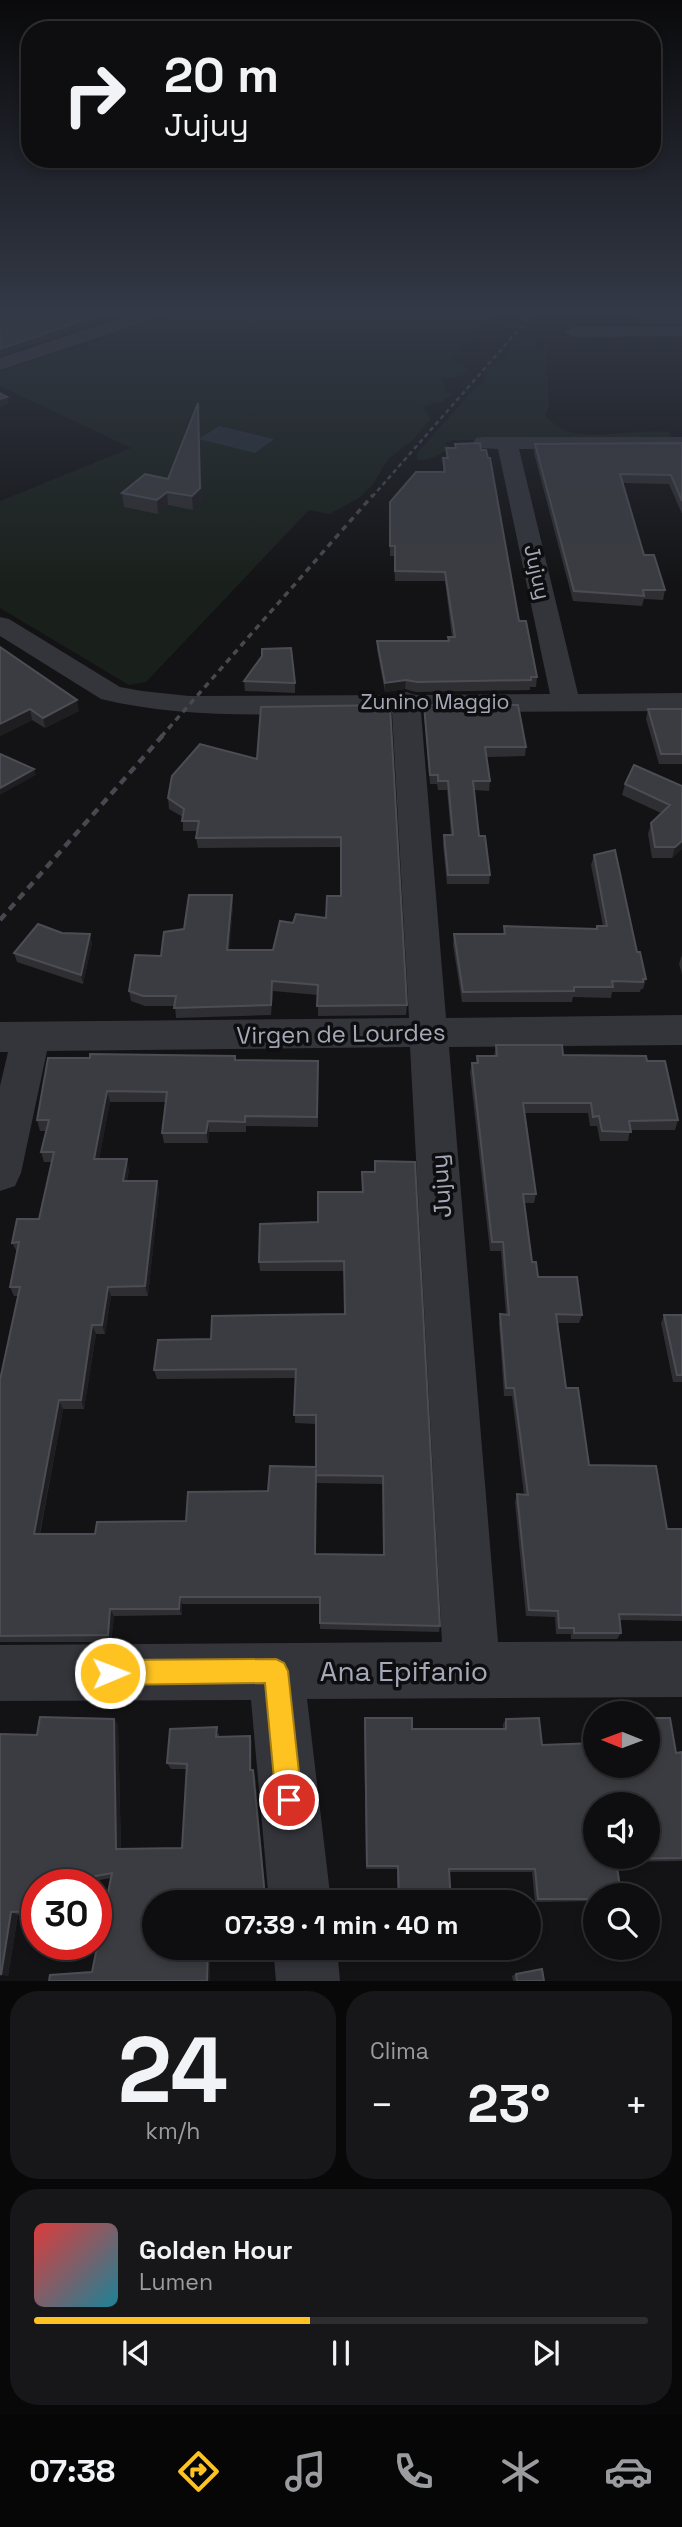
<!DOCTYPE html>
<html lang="es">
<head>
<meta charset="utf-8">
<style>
  :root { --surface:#0e0e10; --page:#171719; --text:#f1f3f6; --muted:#9b9c9f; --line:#2e2e30; --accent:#ffc321 }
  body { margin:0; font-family:"Space Grotesk",sans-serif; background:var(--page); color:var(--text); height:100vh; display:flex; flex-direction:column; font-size:26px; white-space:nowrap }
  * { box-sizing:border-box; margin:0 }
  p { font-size:23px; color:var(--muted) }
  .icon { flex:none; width:38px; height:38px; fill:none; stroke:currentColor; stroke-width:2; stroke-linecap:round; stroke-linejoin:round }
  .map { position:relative; height:1981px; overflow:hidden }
  .sheet { display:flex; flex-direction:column; gap:10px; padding:10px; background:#080809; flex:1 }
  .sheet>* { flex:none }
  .hud { position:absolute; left:21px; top:21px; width:640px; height:147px; border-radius:28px; box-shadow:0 4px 10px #0003,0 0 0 2px var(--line); background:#0e0e10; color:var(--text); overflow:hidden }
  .needle { width:46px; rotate:271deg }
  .fabs { position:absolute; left:583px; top:1701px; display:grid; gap:14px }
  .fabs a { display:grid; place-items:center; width:77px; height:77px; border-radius:50%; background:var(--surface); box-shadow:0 4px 10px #0003,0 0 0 2px var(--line); font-size:35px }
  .speed { position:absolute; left:21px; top:1869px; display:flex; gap:14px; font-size:35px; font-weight:700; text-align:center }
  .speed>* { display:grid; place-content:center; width:91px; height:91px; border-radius:50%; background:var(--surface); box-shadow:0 4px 10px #0003,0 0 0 2px var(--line); line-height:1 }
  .speed .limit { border:10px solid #d22; background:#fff; color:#111 }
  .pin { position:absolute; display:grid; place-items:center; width:60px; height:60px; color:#fff; margin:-30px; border:4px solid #fff; border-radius:50%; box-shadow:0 2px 7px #0007 }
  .me { position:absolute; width:77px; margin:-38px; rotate:89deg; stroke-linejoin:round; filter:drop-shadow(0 0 5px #0008) }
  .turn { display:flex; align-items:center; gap:24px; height:147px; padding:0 28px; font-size:32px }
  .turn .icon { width:91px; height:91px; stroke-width:2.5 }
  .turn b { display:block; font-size:49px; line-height:60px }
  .big { font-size:52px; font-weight:700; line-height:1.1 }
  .sheet .card { flex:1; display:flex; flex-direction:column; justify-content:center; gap:10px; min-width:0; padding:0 24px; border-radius:28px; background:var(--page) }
  .sheet .dial { align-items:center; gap:0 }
  .dial b { font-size:91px; line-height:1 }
  .song { display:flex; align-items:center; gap:21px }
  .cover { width:84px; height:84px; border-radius:10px; background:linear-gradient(135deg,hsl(0 70% 55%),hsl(190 70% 35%)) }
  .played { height:7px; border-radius:4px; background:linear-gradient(90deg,var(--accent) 45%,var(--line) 45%) }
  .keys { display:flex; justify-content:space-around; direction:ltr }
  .heat { display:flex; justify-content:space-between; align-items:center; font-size:38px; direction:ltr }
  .sheet .tiles { flex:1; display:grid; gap:10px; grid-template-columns:1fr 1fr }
  .card:last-child { grid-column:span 2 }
  .trip { position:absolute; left:142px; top:1890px; width:399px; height:70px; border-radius:35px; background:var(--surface); box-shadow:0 4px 10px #0003,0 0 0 2px var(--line); font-weight:700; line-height:70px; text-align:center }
  .tab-bar { display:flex; height:112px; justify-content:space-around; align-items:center; background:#060606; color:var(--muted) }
  .tab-bar .icon { width:49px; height:49px }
  .tab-bar .active { color:var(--accent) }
  .tab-bar b { font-size:32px; color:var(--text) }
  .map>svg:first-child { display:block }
  .green { fill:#19201b }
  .water { fill:#28313a }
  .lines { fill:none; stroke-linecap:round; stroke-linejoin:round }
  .minor { fill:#34353b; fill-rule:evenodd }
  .rail-far2 { stroke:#474850; stroke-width:2.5; stroke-dasharray:4.5 3.5; stroke-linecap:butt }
  .rail-far1 { stroke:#474850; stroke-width:3.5; stroke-dasharray:6 5; stroke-linecap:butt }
  .rail { stroke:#474850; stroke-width:4.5; stroke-dasharray:8 6; stroke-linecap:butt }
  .wall { fill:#2f2f33; fill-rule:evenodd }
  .shaded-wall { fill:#1e1e21 }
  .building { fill:#3b3c41; stroke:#4c4d54; stroke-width:2; fill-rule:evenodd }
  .route { fill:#ffc321; stroke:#a67f15; stroke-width:2 }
  .labels { text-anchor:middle; stroke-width:7; stroke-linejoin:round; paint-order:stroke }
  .far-street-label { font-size:21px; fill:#a4a8b7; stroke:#0e0e10 }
  .street-label { font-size:24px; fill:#a4a8b7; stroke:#0e0e10 }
  .near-street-label { font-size:28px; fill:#a4a8b7; stroke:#0e0e10 }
</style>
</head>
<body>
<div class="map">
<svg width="682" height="1981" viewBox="0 0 682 1981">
  <rect width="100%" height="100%" fill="#131315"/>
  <path class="green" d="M184,311H496L449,361L461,363L468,370L461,376L442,379L445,389L452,395L441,402L423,406L430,419L413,440L388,459L373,484L359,498L330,514L309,510L146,682L129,685L0,608V501L131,448L0,386V372Z
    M517,337H532L536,342L549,346L546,352L549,406L545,416C551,420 557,427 563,430C592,441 637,428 669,432L672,439L453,440L445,443L450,447C439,456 431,460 417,460V453L475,388L484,383L487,369L510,355L509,343Z"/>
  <path class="water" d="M219,426L274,439L255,453L199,439Z"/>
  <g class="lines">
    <path class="minor" d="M142,311H169L166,315L0,370V358Z
      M682,326V336L573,337L564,332L573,327Z
      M484,437H682V449H519L578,694L682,693V711L421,712L446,1018L682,1015V1045L449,1047L498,1642L682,1641V1697L307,1699L331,1902H269L251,1700L0,1701V1645L442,1642L410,1047L47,1051L21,1173L15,1186L0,1191V1086L8,1052H0V1022L409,1018L392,712C296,713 195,722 101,699L0,636V617L9,619L120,687L142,691L189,696L396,695L406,692L416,695L550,694L498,449L476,448L473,443L476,438Z
      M273,1948H337L340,1981H276Z"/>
    <path class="rail-far2" d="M372,497L535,311"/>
    <path class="rail-far1" d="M161,737L373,495"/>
    <path class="rail" d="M0,920L163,735"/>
  </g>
  <path class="wall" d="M634,311H682V324H641Z
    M198,403L202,502L193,510L168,505L158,514L124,507L122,493L168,479Z
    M682,443V514L669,484L623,483L644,555L665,590L663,600L644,599L642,606L573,601L534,453L535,444Z
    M455,444L519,621L537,677L536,687H530V690L416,692L405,689L385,692L377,650V641H448V637H452L445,581H395L394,556H390V502L443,472V458H446V448H455Z
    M0,647L79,711L45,728L32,720L0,736Z
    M244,681L295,683V693L245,691Z
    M390,705L407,1005L406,1015L318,1016V995L273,991L271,1015L176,1018L175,1006H145L131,1001L129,991L184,929L232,895L233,906L229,950H273L293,923L326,918L341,896V847L198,848L196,838L197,831H183V817L169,809L168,798L257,759Z
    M424,705L526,747L525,756L487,757L490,781L489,791L474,790L479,836L490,875L489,884H447L443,845L444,835H451L447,790H438L437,784H430L424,715Z
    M648,709H682V764H659L646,719Z
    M625,784L682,786V849L672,858H652L648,834L651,823L661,813L622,795Z
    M594,855L637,952L646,979L643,989H641L640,992H612L611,998L573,997L572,1002H462L453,945L454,934H503L504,926L596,929L597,926H603L591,865Z
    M92,943L83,984L17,962L14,953Z
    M682,955V974L679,964Z
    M496,1045L563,1055L647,1061L678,1120L675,1130H630L628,1141H600L597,1126H590L588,1113H525L536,1194L534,1203H524L532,1262L538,1277L582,1315L579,1323H558L566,1388L589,1465L667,1529H682V1621L620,1620L621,1633L617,1639H571V1634H556L555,1617L526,1616L515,1502L517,1494L524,1495L512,1396H504L499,1323L500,1314L506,1315L501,1251H490L470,1072L472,1063H476L477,1056H494Z
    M48,1058L235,1060L318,1061V1127L246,1126V1132H209L208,1143H164L162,1133L166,1102H110L99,1159L129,1169L127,1181H157L159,1191L148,1296H111L105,1334H96L84,1409H63L40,1534H95L186,1521L268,1491L316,1467V1424L295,1423V1378L157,1379L154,1370L211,1339L345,1314L344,1271H260L259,1262L362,1192L440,1626L439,1632L320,1629V1604H182V1615L114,1616L111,1642H0V1380L18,1296H14L10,1287L17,1252L12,1243L39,1219L52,1162H44L41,1152L46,1131H40L37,1120ZM316,1482V1483L383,1484V1555L315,1554Z
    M664,1315H682V1382H673L661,1323Z
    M595,1718V1766L682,1752V1861L616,1862L595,1895V1901L535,1902L532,1872H449L451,1902H398L397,1869H366L364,1723L412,1729H503V1724L506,1719L542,1745L594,1743L591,1723Z
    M114,1719L118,1725L121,1849L182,1848L187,1769H171L167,1763L219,1733V1737L252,1742V1770H253L255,1775L266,1900L251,1902H154V1948H210V1981H49L92,1972L111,1878L72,1885H37V1914L18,1915L8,1976L0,1972L37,1735Z
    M516,1974L544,1981H513L512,1976Z"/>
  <path class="shaded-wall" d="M111,311H118L119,315L0,356V349Z
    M7,397L9,404L0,407V399Z
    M198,403L202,502L193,510L192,496Z
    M167,492L168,505L158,514L157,500Z
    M406,680L405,689L385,692V683Z
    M77,700L79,711L45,728L43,718Z
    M30,709L32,720L0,736V724Z
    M34,769L36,775L0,795V788Z
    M682,841V849L672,858L675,847Z
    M232,895L233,906L229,960L227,950Z
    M90,934L92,943L83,984L81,975Z
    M272,981L273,991L271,1015V1005Z
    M107,1091L110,1102L97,1170L94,1159Z
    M208,1121L209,1132L208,1143L206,1133Z
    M127,1159L129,1169L125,1191L123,1181Z
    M157,1181L159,1191L148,1296L145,1286Z
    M108,1287L111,1296L105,1334L102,1325Z
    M92,1325L96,1334L84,1409L81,1400Z
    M59,1400L63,1409L38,1541L34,1534Z
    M180,1597L182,1604V1615L179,1609Z
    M110,1609L114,1616L111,1642L108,1635Z
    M114,1719L118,1725L121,1853L116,1849Z
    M250,1736L252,1742V1775L250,1770Z
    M253,1770L255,1775L266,1900L265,1897Z
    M11,1912L18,1915L8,1976L1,1975Z
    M208,1948H210V1981H207Z"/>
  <path class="building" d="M0,311H111L0,349Z
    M639,311H682V316H642Z
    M0,393L7,397L0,399Z
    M198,403L200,488L192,496L167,492L157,500L122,493L145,474L168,479Z
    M480,443L481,450H486L488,458H490L519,621H526L537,677H531V680L417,682L406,680L385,683L377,641H449L448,637H455L445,572L395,571V546H390V502L416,472H445L443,458H448L446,448H456L455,444Z
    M682,443V501L671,475L620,474L644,555H654L665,590H643L644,596L574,591L535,444Z
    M0,647L77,700L43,718L30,709L0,724Z
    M291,648L295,683L244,681L262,656V649Z
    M390,705L407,1005L317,1006L318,985L272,981L271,1005L174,1008L176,996H143L129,991L135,955L161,956L164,932L184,929L189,895H232L227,950H273L280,921L293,923L296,914L326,918L327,896H341V837L196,838L199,821H182L184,809L168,798L172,776L200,744L257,759L261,707Z
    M424,705H518L526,747H485L490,781H473L479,836H485L490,875H448L444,835H453L448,781H438V775H430Z
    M648,709H682V754H661Z
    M0,754L34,769L0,788Z
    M634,765L682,786V841L675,847H655L651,823L670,805L625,784Z
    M615,850L637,952H640L646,979H643V982L612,981L613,987H574V991L463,992L454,934H505L504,926L597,929V926H607L594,855Z
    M38,924L62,933L90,934L81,975L14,953Z
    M496,1045H562L563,1055L646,1056L647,1061H665L678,1120L629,1121L631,1132L602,1131L599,1116L593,1117L591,1103H523L536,1194H523L532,1262H536L538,1277H577L582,1315L556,1314L566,1388H578L589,1465L656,1466L667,1529H682V1615L619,1614L621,1633H574V1628H559L558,1611L529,1610L517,1494L528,1495L514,1388H506L500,1314L509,1315L503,1242H492L472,1063H478L477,1056H497Z
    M90,1054L235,1056V1060L318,1061L317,1117L245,1116V1122L208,1121L206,1133H162L167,1092L107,1091L94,1159H127L123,1181H157L145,1286L108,1287L102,1325H92L81,1400H59L34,1534H95L97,1522L186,1521L188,1492L268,1491L270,1466L316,1467V1415H294L296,1369L154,1370L158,1340L211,1339L212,1316L345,1314L344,1261L259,1262L260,1224L318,1222V1192H363L362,1172H375V1161L415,1162L440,1626L320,1623V1597H180L179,1609H110L108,1635L0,1636V1380L20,1287H10L19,1242L12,1243L17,1219H39L54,1152H41L49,1120H37L48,1058H90ZM316,1469V1475L383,1476L384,1555L315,1554Z
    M664,1315H682V1375H677Z
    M40,1717L114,1719L116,1849L182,1848L187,1764L167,1763L170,1729L217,1727L216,1737L250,1736V1770H253L265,1897L229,1902H154V1948H208L207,1981H49L50,1975L92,1972L112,1873L48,1885H37V1911L11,1912L1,1975L0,1972V1734L37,1735Z
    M365,1718H412V1729H506V1719L539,1718L542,1745L595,1743V1766H648V1718H670L676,1753L682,1752V1858L616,1859L621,1895H595V1899H538L535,1869H449L451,1902H399L398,1866H367ZM595,1804H648V1857H595Z
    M542,1969L544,1981H517L516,1974Z"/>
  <linearGradient id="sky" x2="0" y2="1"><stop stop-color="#0a0a0c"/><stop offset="0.53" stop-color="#333946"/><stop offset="1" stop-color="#333946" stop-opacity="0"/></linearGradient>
  <rect width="682" height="588" fill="url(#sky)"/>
  <path class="route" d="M276,1659L284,1663L288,1671L302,1800L298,1809L289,1812L280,1809L276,1800L265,1683L110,1685L102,1681L98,1673L102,1664L110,1660Z"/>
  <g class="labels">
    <g class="far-street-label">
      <text transform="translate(537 572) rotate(77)" y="7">Jujuy</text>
      <text x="435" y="709">Zunino Maggio</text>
    </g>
    <g class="street-label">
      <text transform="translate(341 1034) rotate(-1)" y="8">Virgen de Lourdes</text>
      <text transform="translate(441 1186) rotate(-94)" y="8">Jujuy</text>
    </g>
    <g class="near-street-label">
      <text x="404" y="1681">Ana Epifanio</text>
    </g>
  </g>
</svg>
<div class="fabs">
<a><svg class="needle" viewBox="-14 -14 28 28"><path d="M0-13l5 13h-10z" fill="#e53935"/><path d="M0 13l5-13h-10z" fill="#9b9c9f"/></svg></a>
<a><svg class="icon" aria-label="sound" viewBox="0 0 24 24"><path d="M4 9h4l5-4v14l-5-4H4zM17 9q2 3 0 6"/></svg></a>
<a><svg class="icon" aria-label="search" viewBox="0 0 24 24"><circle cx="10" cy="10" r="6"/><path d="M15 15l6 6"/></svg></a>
</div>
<div class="speed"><div class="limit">30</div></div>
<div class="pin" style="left:289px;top:1800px;background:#d93025"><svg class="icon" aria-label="arrive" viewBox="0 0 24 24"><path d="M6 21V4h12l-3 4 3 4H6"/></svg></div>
<svg class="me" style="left:110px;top:1673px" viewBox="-20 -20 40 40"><circle r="17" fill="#ffc321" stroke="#fff" stroke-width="3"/><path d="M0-11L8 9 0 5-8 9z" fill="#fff"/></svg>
<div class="trip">07:39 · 1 min · 40 m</div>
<div class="hud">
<div class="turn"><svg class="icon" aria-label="right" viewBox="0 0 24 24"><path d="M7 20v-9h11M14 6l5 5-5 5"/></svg><div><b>20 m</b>Jujuy</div></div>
</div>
</div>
<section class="sheet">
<div class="tiles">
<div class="card dial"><b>24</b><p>km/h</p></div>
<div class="card"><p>Clima</p>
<div class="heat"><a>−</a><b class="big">23°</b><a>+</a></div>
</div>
<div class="card">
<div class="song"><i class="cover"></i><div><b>Golden Hour</b><p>Lumen</p></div></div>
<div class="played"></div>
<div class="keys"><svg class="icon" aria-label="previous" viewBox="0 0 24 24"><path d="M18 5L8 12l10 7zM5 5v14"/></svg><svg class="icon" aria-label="pause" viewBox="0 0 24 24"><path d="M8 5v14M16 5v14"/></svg><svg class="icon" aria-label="next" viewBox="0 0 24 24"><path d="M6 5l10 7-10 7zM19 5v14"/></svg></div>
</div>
</div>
</section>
<nav class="tab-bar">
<b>07:38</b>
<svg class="icon active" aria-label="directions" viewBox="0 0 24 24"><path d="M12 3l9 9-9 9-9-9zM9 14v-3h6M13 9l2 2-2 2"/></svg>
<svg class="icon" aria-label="music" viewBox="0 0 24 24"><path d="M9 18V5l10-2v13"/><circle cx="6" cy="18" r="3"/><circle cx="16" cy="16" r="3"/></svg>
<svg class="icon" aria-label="phone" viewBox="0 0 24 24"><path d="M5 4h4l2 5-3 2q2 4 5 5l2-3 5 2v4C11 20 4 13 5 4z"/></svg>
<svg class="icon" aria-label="climate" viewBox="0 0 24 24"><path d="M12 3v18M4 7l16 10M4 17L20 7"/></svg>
<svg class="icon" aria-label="car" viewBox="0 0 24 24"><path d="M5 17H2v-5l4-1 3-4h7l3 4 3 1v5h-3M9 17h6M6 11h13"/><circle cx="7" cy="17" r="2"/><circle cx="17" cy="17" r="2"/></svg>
</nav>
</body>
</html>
